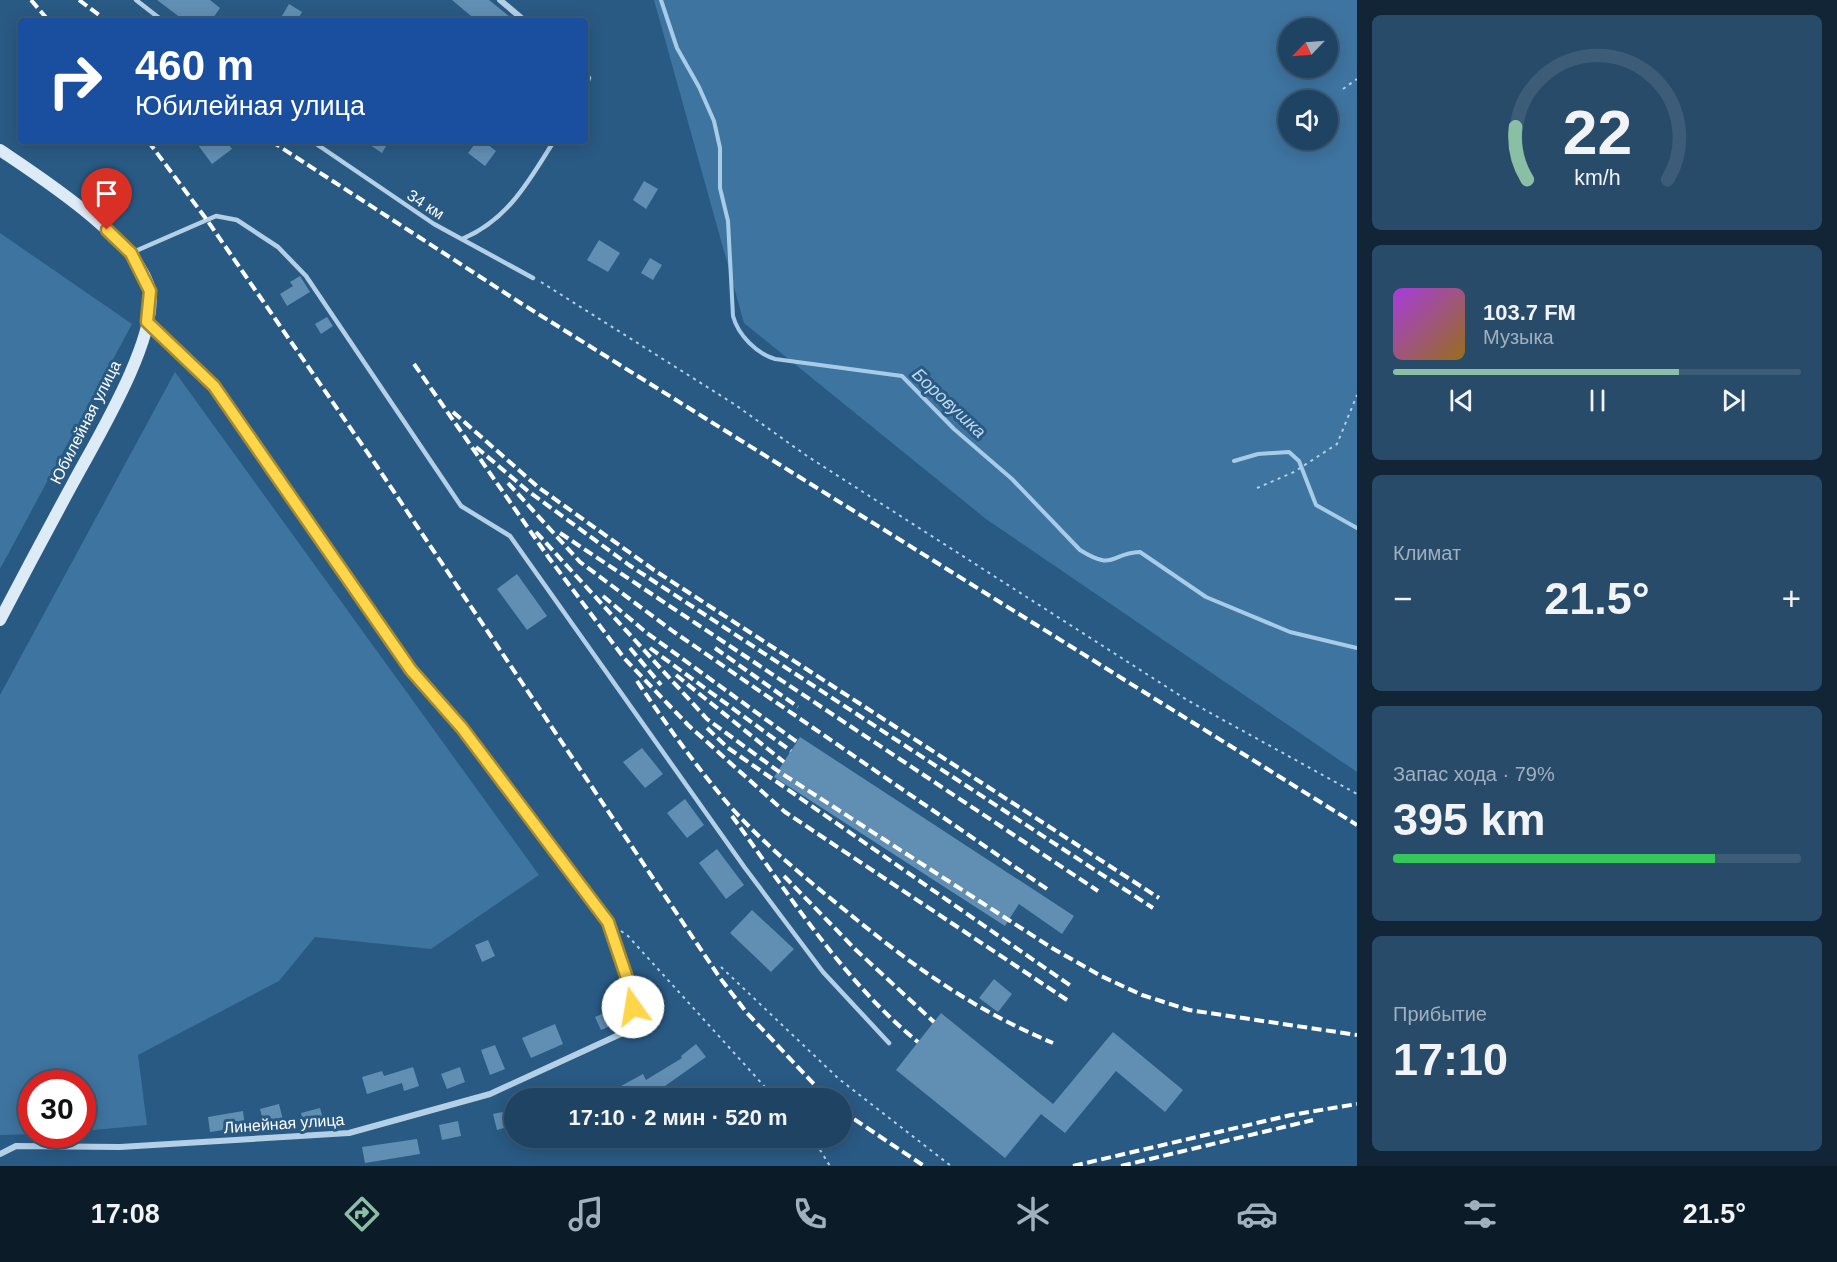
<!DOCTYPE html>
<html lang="ru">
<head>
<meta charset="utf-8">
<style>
  :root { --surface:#1f4463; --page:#274b69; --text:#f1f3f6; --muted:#a1b0be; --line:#3c5c78; --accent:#8abfa5 }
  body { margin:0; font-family:Helvetica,sans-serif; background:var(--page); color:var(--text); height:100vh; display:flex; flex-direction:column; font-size:22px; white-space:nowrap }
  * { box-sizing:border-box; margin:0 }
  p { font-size:20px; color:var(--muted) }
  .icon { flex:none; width:33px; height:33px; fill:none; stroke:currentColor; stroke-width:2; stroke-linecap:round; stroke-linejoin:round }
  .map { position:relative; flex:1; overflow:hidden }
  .sheet { display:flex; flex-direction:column; gap:15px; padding:15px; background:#112536; width:480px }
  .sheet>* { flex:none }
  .guide { position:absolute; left:18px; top:18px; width:570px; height:126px; border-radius:6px; box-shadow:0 3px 15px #0003,0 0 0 2px var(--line); background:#1a4fa0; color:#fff; overflow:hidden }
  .needle { width:39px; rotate:245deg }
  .controls { position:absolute; left:1278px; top:18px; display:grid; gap:12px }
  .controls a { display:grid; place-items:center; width:60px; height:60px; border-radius:50%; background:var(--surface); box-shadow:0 3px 15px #0003,0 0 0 2px var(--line); font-size:30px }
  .speed { position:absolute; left:18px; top:1070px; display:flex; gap:12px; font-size:30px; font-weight:700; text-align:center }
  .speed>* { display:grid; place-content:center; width:78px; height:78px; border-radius:50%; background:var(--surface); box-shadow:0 3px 15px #0003,0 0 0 2px var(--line); line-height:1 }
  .speed .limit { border:9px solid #d22; background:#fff; color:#111 }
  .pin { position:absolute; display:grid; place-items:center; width:51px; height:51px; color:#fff; margin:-62px -26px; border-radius:50% 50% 50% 0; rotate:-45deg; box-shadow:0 0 6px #0007 }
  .pin .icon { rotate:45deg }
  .me { position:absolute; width:66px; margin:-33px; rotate:347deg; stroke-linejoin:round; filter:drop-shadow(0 0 4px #0008) }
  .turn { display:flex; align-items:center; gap:21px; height:126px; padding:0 18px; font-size:27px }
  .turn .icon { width:78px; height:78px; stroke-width:2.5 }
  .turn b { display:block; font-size:42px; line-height:51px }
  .big { font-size:45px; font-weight:700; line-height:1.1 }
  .sheet .card { flex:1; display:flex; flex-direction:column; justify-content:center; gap:9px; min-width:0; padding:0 21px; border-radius:9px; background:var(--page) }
  .sheet .dial { align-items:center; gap:0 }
  .dial svg { height:156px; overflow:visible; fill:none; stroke:var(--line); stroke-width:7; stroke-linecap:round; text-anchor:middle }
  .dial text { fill:var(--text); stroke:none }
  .song { display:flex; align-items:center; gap:18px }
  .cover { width:72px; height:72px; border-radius:9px; background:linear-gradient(135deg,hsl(280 70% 55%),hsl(40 70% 35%)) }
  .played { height:6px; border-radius:3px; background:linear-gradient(90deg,var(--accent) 70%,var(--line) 70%) }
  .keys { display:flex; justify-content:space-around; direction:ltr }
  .heat { display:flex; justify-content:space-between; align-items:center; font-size:33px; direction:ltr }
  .charge { height:9px; border-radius:4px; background:linear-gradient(90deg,#34c759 79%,var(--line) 0) }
  .trip { position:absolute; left:504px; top:1088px; width:348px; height:60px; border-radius:30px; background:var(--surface); box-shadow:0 3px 15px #0003,0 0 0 2px var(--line); font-weight:700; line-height:60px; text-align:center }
  .tabs { display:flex; height:96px; justify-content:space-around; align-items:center; background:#0c1b28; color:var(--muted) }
  .tabs .icon { width:42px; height:42px }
  .tabs .current { color:var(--accent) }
  .tabs b { font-size:27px; color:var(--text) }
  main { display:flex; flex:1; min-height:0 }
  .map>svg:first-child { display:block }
  .green { fill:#3e74a0; fill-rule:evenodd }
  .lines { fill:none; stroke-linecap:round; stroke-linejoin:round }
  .stream { stroke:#a8cce7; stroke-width:4 }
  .building { fill:#618eb3 }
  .path { stroke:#b4d0e7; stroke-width:2; stroke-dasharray:3 4.5; stroke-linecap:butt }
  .lane { stroke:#b4d0e7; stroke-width:4.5 }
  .street { stroke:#b4d0e7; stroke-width:6 }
  .secondary { stroke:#ddebf7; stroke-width:12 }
  .rail { stroke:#fff; stroke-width:4; stroke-dasharray:10 4.5; stroke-linecap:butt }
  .route-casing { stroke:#a68a30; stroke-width:15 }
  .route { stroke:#ffd54a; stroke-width:10 }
  .labels { text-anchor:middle; stroke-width:6; stroke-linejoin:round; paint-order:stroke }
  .street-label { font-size:16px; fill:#fff; stroke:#295a84 }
  .water-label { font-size:18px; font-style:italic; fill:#bfd9ee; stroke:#295a84 }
</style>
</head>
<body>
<main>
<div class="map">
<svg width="1357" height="1166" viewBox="0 0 1357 1166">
  <rect width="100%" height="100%" fill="#295a84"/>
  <path class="green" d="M654,0H1357V772L986,519L744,323ZM1288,28H1328V68H1288ZM1288,100H1328V140H1288Z
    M0,233L132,324L0,569Z
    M175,372L539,875L431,949L315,937L279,981L138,1055L147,1125L83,1131L82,1083H32V1134H41L0,1135V695Z"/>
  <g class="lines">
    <path class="stream" d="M661,0L677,48L699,87L714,121L720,148V188L728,221L733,316C738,335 757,354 775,359L902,376L954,429L1012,479L1080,550C1115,572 1110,553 1140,552L1206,597L1290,632L1357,648
      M1234,461L1258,454L1289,452L1299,461L1316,505L1357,528"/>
  </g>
  <path class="building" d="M157,0H210L220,8L211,21H185Z
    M452,0H489L515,21H477Z
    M289,4L302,12L297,21H279Z
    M195,141H226L232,149L212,164Z
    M364,141H389L382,153Z
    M477,141H483L496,151L485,166L468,153Z
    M644,181L658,189L646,209L633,200Z
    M599,240L620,253L608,272L587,260Z
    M650,258L662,265L653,280L641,273Z
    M300,276L310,292L287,306L280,294L293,286L290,282Z
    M327,317L333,326L321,334L315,324Z
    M517,574L547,616L527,630L497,589Z
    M800,737L1074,916L1062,934L1019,904L1005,926L774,777Z
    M642,748L663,774L645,788L623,762Z
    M685,799L704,825L687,838L667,813Z
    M717,849L744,885L726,899L699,863Z
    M752,910L794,949L771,972L730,933Z
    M488,940L495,956L482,962L475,945Z
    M994,979L1012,994L998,1012L979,998Z
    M611,1010L617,1023L601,1030L595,1017Z
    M941,1013L1053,1104L1113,1032L1183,1090L1165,1112L1116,1071L1065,1133L1041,1114L1005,1158L896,1070Z
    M555,1024L563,1044L531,1058L522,1038Z
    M696,1044L706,1057L665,1086L639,1098H599L643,1074L646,1080L682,1058L681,1056Z
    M495,1045L505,1069L490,1075L481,1050Z
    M413,1067L419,1086L404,1091L402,1083L367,1094L362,1077L382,1071L384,1076Z
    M460,1067L465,1082L447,1089L441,1074Z
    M279,1104L283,1120L264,1124L260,1109Z
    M320,1108L324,1123L305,1128L301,1113Z
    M512,1110L514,1125L497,1130L493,1114Z
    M243,1111L245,1127L210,1132L208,1117Z
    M458,1121L461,1136L442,1140L439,1125Z
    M417,1139L420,1154L365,1163L362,1147Z"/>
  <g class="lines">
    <path class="path" d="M1343,89L1357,79
      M541,282L734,404L807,456L1187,700L1357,794
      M1257,488L1294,472L1337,444L1357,395
      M621,931L628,936L775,1098
      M721,967L839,1079L951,1166
      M812,1137L830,1166"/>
    <path class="lane" d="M136,0L163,21
      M585,88L589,78L585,71
      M312,141L434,224L533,278
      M462,239C508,220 529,181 554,141
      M131,253L216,216L237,220L278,247L306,276L461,506L510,536L745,868L823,972L889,1043"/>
    <path class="street" d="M500,0L525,21
      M585,70V71
      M0,1154L16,1146L120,1147L349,1133L490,1094L625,1032L633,1007L630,987L608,922L462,728L411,670L214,386L148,322"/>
    <path class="secondary" d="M0,150C40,177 141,242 150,291C158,339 96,440 73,483C48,529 24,574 0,620"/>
    <path class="rail" d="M31,0L49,21
      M79,0L107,21
      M148,141L207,220L376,465L720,978L747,1013L827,1098
      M271,141L519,302L1357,825
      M414,364L549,558L624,658L688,725L785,812L1067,1000
      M453,412L538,487L654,570L1159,898
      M476,447L528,491L629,565L1153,908
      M508,483L580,562L674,632L1047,889
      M536,532L707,719L778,771L1052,948L1101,976L1142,995L1189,1010L1357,1035
      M560,533L1098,891
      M603,596L647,633L797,742
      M630,648L661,685
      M650,648L791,751
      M715,648L798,707
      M676,675L784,762
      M637,681C666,724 695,765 729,805C767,848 813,884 857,920C921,972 977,1011 1053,1043
      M707,728L728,748L1071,986
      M732,816C788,893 843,981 918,1042
      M784,876L856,950L934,1022
      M842,1111L924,1166
      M1073,1166L1291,1115L1357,1104
      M1121,1166L1313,1120"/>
  </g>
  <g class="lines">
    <g class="route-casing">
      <path id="route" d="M107,230L131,253L150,291L147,322L214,386L411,670L462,728L608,922L630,987L633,1007"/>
    </g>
    <use href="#route" class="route"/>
  </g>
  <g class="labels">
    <g class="street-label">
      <text transform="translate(426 204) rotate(33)" y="6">34 км</text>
      <text transform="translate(85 422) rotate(-63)" y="6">Юбилейная улица</text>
      <text transform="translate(284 1123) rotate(-4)" y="6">Линейная улица</text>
    </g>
    <g class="water-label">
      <text transform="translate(949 403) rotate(43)" y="6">Боровушка</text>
    </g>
  </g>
</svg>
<div class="controls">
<a><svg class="needle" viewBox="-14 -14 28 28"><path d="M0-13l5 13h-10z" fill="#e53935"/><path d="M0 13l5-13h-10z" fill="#a1b0be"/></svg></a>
<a><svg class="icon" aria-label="sound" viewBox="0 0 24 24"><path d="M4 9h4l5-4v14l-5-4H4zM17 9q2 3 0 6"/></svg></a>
</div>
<div class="speed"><div class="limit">30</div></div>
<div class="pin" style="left:107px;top:230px;background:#d93025"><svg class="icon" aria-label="arrive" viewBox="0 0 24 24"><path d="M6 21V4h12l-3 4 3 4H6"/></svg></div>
<svg class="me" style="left:633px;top:1007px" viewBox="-20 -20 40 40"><circle r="19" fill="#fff"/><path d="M0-13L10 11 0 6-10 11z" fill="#ffd54a"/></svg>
<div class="trip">17:10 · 2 мин · 520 m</div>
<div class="guide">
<div class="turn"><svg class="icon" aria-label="right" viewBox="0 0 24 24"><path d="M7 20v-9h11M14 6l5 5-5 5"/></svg><div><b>460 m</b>Юбилейная улица</div></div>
</div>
</div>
<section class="sheet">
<div class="card dial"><svg viewBox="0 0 100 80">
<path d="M14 69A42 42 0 1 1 86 69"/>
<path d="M14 69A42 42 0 0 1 8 42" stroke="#8abfa5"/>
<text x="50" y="56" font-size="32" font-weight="700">22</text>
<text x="50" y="72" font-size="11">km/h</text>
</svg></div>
<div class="card">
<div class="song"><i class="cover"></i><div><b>103.7 FM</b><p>Музыка</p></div></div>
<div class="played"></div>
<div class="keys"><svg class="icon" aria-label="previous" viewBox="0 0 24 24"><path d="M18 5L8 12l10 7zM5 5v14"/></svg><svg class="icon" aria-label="pause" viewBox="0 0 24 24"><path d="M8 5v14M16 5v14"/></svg><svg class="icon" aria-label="next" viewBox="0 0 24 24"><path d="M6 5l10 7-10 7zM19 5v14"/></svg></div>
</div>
<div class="card"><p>Климат</p>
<div class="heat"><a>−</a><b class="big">21.5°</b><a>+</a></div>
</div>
<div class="card"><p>Запас хода · 79%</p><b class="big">395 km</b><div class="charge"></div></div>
<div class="card"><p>Прибытие</p><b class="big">17:10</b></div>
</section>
</main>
<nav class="tabs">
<b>17:08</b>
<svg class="icon current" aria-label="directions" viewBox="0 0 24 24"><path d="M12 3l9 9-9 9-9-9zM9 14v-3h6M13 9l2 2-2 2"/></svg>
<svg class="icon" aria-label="music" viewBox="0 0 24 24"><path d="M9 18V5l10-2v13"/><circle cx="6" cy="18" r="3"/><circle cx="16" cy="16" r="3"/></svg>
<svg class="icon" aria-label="phone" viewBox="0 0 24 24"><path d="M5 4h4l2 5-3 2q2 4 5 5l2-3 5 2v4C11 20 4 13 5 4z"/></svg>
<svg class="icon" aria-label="climate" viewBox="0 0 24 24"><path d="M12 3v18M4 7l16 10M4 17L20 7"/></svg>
<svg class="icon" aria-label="car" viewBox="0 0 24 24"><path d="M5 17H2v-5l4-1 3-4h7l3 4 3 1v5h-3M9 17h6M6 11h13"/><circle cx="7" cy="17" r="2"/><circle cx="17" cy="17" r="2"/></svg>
<svg class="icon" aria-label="filters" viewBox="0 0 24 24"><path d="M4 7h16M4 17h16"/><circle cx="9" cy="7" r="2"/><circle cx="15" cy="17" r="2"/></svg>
<b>21.5°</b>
</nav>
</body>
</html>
